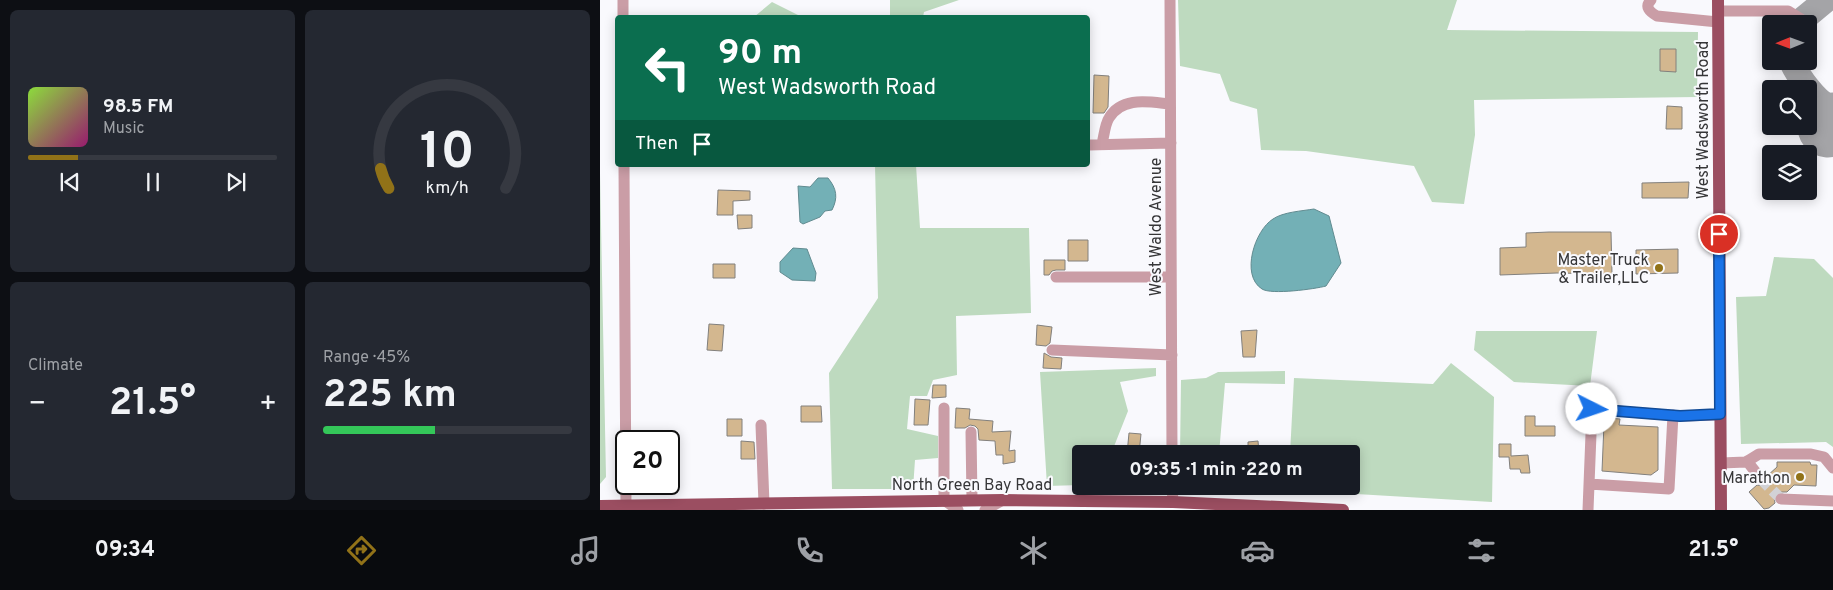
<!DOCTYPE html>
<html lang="en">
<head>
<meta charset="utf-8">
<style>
  :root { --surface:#171b24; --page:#242831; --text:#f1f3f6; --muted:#9ea1a6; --line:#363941; --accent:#917218 }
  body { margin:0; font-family:Overpass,sans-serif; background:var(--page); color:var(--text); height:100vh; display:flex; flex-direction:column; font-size:19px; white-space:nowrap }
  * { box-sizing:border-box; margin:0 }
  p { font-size:16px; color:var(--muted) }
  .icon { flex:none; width:28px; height:28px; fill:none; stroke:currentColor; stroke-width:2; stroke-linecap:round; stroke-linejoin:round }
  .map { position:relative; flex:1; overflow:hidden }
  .drawer { display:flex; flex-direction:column; gap:10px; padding:10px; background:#0d0f14; width:600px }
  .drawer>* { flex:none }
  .hud { position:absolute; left:15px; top:15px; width:475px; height:152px; border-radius:5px; box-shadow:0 2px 12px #0003; background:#0b6e4f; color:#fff; overflow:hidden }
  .needle { width:32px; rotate:269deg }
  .buttons { position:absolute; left:1162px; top:15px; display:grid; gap:10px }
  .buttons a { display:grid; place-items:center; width:55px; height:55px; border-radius:5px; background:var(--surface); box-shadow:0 2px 12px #0003; font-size:25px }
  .speed { position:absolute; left:15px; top:430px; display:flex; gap:10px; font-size:25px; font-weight:700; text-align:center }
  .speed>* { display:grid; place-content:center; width:65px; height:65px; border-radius:50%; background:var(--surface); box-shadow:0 2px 12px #0003; line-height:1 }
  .speed .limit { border:2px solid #111; border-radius:8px; background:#fff; color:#111 }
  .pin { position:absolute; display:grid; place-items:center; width:42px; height:42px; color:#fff; margin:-21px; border:2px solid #fff; border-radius:50%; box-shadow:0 1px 5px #0007 }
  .me { position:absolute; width:55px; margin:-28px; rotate:94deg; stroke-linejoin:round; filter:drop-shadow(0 0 4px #0008) }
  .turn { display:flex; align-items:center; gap:18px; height:105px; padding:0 20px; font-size:22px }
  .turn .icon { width:65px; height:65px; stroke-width:2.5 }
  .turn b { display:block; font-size:35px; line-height:42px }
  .then { display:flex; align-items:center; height:48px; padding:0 20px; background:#0003; gap:10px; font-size:19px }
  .big { font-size:38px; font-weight:700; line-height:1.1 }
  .drawer .tile { flex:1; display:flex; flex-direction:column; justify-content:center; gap:8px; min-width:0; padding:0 18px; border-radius:8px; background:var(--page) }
  .drawer .dial { align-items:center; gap:0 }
  .dial svg { height:130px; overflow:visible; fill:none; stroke:var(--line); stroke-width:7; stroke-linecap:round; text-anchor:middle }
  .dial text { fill:var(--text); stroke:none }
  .song { display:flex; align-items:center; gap:15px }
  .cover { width:60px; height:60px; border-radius:8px; background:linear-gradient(135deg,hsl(90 70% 55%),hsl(320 70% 35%)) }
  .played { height:5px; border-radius:2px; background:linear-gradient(90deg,var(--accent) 20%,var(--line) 20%) }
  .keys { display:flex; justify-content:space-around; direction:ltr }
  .heat { display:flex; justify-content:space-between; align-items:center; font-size:28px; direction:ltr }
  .charge { height:8px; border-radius:4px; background:linear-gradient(90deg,#34c759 45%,var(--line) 0) }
  .drawer .tiles { flex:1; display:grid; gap:10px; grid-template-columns:repeat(2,1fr) }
  .trip { position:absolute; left:472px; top:445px; width:288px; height:50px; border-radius:5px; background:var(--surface); box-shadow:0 2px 12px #0003; font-weight:700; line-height:50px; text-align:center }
  .dock { display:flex; height:80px; justify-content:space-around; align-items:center; background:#090b0e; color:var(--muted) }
  .dock .icon { width:35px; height:35px }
  .dock .on { color:var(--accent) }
  .dock b { font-size:22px; color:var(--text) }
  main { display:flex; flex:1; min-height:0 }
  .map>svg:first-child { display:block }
  .green { fill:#bedabf }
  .water { fill:#73b0b6; stroke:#618b90 }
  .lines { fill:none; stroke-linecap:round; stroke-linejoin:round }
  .taxiway { stroke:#a4a4a7; stroke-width:25 }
  .runway { stroke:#a4a4a7; stroke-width:61 }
  .building { fill:#d3b78f; stroke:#82807d }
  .minor-tunnel { stroke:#d2d2d6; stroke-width:11; stroke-dasharray:11 5.5; stroke-linecap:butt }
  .minor { stroke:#ca9da6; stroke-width:11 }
  .major { stroke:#9b4e61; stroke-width:12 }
  .route-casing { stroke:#114b97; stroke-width:12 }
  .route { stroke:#1a73e8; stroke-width:9 }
  .poi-dot { fill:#917218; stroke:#f9f9fd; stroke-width:2 }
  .labels { text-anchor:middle; stroke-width:4; stroke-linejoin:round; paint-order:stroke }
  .street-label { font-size:16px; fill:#363638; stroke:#f9f9fd }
  .poi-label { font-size:16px; fill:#363638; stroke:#f9f9fd; text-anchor:end }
</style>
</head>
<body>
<main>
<section class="drawer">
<div class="tiles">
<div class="tile">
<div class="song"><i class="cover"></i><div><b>98.5 FM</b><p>Music</p></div></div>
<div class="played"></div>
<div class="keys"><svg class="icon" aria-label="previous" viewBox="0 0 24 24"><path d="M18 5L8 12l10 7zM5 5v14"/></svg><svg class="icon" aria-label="pause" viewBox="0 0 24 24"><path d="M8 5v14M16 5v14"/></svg><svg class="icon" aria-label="next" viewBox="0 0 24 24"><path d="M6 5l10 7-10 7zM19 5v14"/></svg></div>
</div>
<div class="tile dial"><svg viewBox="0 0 100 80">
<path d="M14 69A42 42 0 1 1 86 69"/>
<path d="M14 69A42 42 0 0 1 9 57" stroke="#917218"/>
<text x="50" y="56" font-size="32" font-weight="700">10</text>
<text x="50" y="72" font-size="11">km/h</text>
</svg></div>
<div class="tile"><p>Climate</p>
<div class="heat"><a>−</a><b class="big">21.5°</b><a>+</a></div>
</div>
<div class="tile"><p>Range · 45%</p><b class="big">225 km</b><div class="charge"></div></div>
</div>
</section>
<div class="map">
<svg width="1233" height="510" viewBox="0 0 1233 510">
  <rect width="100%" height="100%" fill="#f9f9fd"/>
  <path class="green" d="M290,0H359L324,12L323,17L290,18Z
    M578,0H857L847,30L1098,32L1097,97L874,100L875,135L864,204L832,202L814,166L706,151L661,150L657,109L630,101L620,74L580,66Z
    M172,2L202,17H154Z
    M275,165H316L320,228H429L431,313L356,316L357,375L333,380L327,396H310L307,429L338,436V458L315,460L313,489H232L229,373L278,298Z
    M0,173L6,477L0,484Z
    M1174,257L1214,259L1233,278V447L1226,442L1141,444L1136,297L1166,296Z
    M876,331H997L990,386L914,382L874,350Z
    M851,363L894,397L892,502L688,490V486H751V454H690L694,378L833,384Z
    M556,368V376L520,382L528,411L511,454H481V485L447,486L440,372Z
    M685,371V384L625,383L619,454H580L581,380L606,378L618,372Z"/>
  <path class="water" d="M218,178H228C237,189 238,198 232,210L225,211L220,217L203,224L200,222L198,186L210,187Z
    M714,209L729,216L741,263L726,286C715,289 671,295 662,289C640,275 655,230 673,219C683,212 702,211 714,209Z
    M193,248L207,249L216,273L215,281L192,280L180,272V262Z"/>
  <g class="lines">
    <path class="taxiway" d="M1197,24L1226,0
      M1191,61C1198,76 1217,104 1233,108"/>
    <path class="runway" d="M1228,127L1233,123"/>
  </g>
  <path class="building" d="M1060,49H1076V72L1060,71Z
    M494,75L509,76L508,107L504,113H493Z
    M1067,106L1082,107V129H1066Z
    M1089,182L1088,198H1042V183Z
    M118,190L150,191V200L133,201V215H117Z
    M137,215H152V228L138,229Z
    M949,232H1011L1012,274L957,273L900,275V248L926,247V233Z
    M468,240H488V261H468Z
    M1078,249V273L1036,274V250Z
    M444,260H465V270H456L452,271L449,275H444Z
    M113,264H135V278H113Z
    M109,324L124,325L122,351L107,350Z
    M437,325L452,327L450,343L446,346L436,345Z
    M657,330L655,357H643L641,331Z
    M444,353L451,357L462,358L461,369L443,368Z
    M333,385H346V397L332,398Z
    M315,399L330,400L328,425H314Z
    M201,406H221L222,422H201Z
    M356,408L370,409L369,419L393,421L392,432L411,431L409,451L415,450V462L403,464V455H396L395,441L379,440L378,429L375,426L370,425L365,428H355Z
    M925,416H935V426H955V436H925Z
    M1007,418L1020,419L1019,425L1058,427V470L1051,475L1002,471L1004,424H1007Z
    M127,419H142V436H127Z
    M529,433L541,434L539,454H527Z
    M141,441L154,442L155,459H141Z
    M658,441L659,453H648V442Z
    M899,444H911V456L928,455L930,473H921L920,469H910L909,457H899Z
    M1177,462H1210L1211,465H1217L1216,486L1194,485L1187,492H1178L1174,498L1175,503L1169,508L1164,509L1149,492L1157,485L1162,486L1166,485L1168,481L1167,476L1177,467Z"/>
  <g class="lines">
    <path class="minor-tunnel" d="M1161,479L1181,499"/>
    <path class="minor" d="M23,0V18
      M570,0L572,454
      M1051,0C1044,7 1050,12 1057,16L1118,22
      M1118,11H1188L1201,19
      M502,144C504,136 505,124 509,118C522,96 549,102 570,104
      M488,145L571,143
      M24,165L26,506L29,510
      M456,277H571
      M452,350L572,355
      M344,408V500L358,510
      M161,425L164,504
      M371,432L372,500
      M1147,461L1161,479
      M1121,463L1146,462L1159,454H1211L1224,457L1233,468
      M989,484L1069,489L1073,415
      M572,486L573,502
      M1181,499L1233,501
      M385,510L403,500
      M988,510L992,409L1080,416L1120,415"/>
    <path class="major" d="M1118,0L1121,510
      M0,506L403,500L573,502L743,510"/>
  </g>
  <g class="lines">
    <g class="route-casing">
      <path id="route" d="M992,409L1080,416L1120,414L1119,234"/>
    </g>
    <use href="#route" class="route"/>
  </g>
  <g class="poi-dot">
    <circle cx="1059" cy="268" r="5"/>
    <circle cx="1200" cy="477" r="5"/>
  </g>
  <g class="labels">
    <g class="street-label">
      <text transform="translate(1102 120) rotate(-90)" y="6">West Wadsworth Road</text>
      <text transform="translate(555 227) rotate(-90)" y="6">West Waldo Avenue</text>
      <text x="372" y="490">North Green Bay Road</text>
    </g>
    <g class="poi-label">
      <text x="1049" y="265">Master Truck<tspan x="1049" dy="18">&amp; Trailer,LLC</tspan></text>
      <text x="1190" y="483">Marathon</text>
    </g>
  </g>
</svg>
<div class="buttons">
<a><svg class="needle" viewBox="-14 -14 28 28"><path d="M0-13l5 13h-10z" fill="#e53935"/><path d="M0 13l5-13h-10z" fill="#9ea1a6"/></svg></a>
<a><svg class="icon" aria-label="search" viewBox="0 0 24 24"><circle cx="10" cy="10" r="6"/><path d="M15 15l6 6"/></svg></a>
<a><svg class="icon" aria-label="layers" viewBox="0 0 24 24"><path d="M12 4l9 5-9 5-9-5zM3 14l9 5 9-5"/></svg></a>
</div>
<div class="speed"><div class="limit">20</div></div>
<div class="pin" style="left:1119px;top:234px;background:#d93025"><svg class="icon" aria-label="arrive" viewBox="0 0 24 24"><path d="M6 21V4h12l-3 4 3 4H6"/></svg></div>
<svg class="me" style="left:992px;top:409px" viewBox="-20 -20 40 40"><circle r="19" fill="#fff"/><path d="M0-13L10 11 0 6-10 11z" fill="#1a73e8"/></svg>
<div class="trip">09:35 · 1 min · 220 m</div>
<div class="hud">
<div class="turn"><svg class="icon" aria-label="left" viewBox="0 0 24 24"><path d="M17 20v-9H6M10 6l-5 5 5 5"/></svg><div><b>90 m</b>West Wadsworth Road</div></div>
<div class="then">Then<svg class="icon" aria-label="arrive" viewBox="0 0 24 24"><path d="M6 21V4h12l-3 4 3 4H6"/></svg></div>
</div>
</div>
</main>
<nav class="dock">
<b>09:34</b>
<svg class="icon on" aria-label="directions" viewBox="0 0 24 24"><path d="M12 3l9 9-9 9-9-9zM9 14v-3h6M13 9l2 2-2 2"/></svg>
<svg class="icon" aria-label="music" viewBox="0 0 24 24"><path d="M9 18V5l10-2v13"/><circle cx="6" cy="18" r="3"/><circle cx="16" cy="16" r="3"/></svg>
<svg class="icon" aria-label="phone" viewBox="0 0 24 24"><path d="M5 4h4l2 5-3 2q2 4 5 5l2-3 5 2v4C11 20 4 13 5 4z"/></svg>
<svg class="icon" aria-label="climate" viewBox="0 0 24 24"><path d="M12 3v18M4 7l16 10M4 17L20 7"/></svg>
<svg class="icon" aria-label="car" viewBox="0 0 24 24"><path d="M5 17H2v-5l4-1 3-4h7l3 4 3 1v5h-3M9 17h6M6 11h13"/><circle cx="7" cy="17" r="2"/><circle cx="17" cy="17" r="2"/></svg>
<svg class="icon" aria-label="filters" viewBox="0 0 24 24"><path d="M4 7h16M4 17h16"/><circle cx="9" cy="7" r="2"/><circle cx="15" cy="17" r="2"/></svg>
<b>21.5°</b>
</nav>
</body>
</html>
